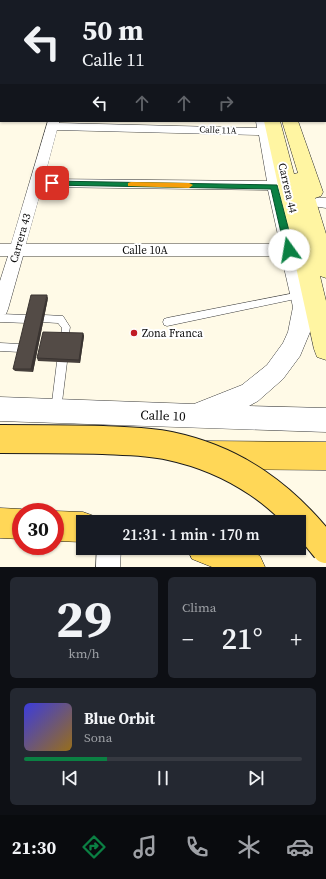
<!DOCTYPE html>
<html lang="es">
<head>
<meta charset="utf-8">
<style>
  :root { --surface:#171b24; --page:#242831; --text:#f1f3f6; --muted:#9ea1a6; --line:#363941; --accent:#0b8043 }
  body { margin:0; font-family:"Source Serif 4",serif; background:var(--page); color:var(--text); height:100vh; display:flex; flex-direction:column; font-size:15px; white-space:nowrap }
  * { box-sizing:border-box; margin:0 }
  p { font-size:13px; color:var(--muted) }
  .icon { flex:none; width:22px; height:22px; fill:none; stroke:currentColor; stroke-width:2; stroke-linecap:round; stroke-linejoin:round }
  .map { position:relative; height:567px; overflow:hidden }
  .side { display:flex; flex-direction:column; gap:10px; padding:10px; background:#0d0f14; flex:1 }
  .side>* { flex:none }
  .top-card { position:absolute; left:0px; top:0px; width:326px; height:122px; box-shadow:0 1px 3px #0004; background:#171b24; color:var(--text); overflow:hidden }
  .speed { position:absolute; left:12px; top:503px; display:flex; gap:8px; font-size:20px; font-weight:700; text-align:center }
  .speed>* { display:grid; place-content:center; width:52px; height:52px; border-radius:50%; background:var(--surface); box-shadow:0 1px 3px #0004; line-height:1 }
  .speed .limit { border:6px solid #d22; background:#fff; color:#111 }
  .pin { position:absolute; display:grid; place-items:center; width:34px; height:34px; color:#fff; margin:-17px; border-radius:8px; box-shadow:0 2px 6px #0006 }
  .me { position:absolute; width:44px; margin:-22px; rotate:347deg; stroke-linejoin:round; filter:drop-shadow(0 0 3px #0008) }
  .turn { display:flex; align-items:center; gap:14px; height:84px; padding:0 16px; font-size:18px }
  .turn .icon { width:52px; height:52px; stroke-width:2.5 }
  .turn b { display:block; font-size:28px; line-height:34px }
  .lanes { display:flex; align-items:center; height:38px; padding:0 16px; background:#0003; justify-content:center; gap:20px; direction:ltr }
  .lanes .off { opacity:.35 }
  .big { font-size:30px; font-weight:600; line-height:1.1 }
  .side .card { flex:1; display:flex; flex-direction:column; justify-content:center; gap:6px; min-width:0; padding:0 14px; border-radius:6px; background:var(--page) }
  .side .dial { align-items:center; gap:0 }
  .dial b { font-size:52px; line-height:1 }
  .song { display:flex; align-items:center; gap:12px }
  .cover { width:48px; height:48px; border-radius:6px; background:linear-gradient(135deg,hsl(240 70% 55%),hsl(40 70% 35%)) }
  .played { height:4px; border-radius:2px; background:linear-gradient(90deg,var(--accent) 30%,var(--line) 30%) }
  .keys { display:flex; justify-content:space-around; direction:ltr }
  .heat { display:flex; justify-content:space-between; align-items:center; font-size:22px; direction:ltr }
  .side .tiles { flex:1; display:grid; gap:10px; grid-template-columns:1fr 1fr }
  .card:last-child { grid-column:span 2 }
  .trip { position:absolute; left:76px; top:515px; width:230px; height:40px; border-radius:0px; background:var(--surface); box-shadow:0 1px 3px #0004; font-weight:600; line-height:40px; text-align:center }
  .dock { display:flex; height:64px; justify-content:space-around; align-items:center; background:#090b0e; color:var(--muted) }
  .dock .icon { width:28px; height:28px }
  .dock .selected { color:var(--accent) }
  .dock b { font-size:18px; color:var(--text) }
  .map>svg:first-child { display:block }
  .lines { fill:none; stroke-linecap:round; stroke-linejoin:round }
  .service-casing { stroke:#3d3d3d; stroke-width:1 }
  .minor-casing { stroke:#3d3d3d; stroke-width:1 }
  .tertiary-casing { stroke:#3d3d3d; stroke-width:1 }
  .secondary-casing { stroke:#2c2c2c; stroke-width:1 }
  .primary-casing { stroke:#1b1b1b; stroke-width:1 }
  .service { fill:#fff; fill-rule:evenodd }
  .minor { fill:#fff; fill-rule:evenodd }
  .tertiary { fill:#fff; fill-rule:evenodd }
  .secondary { fill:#fff5a2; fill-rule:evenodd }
  .primary { fill:#ffd757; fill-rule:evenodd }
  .primary-bridge-casing { stroke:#1b1b1b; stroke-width:30; stroke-linecap:butt }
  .primary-bridge { stroke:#ffd757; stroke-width:28 }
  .wall { fill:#47403c }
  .shaded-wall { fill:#3a3431 }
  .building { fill:#534b46; stroke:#3a3431 }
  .route { fill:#0b8043; stroke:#07532c }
  .slow { fill:#f59e0b }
  .poi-dot { fill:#c11b22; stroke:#fff; stroke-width:1.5 }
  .labels { text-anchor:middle; stroke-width:4; stroke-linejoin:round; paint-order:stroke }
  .far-street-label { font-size:9px; fill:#0a0a0a; stroke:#fff }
  .street-label { font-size:11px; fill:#0a0a0a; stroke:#fff }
  .poi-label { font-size:11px; fill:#0a0a0a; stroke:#fff; text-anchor:start }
  .near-street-label { font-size:13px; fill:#0a0a0a; stroke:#fff }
</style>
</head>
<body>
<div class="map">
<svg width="326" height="567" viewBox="0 0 326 567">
  <rect width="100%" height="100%" fill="#fffae7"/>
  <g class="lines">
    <g class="service-casing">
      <path id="service" d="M300,292L303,293L304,295L303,297L300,298L167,326L164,325L163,322L164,319L167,318Z
        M0,314L27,315L30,316L31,319L30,322L27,323L0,322Z
        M44,315L63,316L70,327L68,339L65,340L62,339L61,336L62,328L58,323L41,322L40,319L41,316Z
        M0,343L20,344L23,345L24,348L23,351L20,352L0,351Z
        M62,358L65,359L67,362L61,410L59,413L56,415L53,413L51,410L57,362L59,359Z"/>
    </g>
    <g class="minor-casing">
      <path id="minor" d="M10,0H18V1H10Z
        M85,0H94L85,1Z
        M0,7H1V13H0Z
        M325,7L326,8V16L325,15Z
        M1,21V28L0,29V22Z
        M0,80H1V86H0Z
        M325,84H326V90H325Z
        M48,121H60L59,123L257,128L256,121H268L281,186L297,250L294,254L289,256H23L8,309L6,314L0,316V281L8,256H0V244H11ZM57,130L259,135L267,181L44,179ZM42,187L268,190L280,244H26Z
        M317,198H326V208L312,206L310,203L312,200Z
        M97,548H121L120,567H96Z"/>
    </g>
    <g class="tertiary-casing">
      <path id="tertiary" d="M289,243L296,245L298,250L313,307L310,332L300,356L283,379L258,401L249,406L326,408V432L0,421V397L194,404L242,385L267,365L283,343L288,332L293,307L280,250L282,245Z"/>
    </g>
    <g class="secondary-casing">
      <path id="secondary" d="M251,0H263V1H251Z
        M264,121H280L294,174L298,173L282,121H298L323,192L321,196L315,198L326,234V278L320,276L326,301V360L317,357L314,349Z"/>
    </g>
    <g class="primary-casing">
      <path id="primary" d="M207,441L326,442V470L207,469L197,465L193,455L197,445Z
        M0,508L21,509L29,512H21V539L0,538Z
        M55,511L83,512L94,516L96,522H83V542L55,541V512H51Z
        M187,548H244L260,556L265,567H212L192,559Z"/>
    </g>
    <use href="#service" class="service"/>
    <use href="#minor" class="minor"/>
    <use href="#tertiary" class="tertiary"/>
    <use href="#secondary" class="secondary"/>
    <use href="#primary" class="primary"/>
    <g class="primary-bridge-casing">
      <path id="primary-bridge" d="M0,439C34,439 69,439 103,440C125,441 148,441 170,446C236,460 285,496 326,549"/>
    </g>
    <use href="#primary-bridge" class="primary-bridge"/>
  </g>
  <path class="wall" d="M48,298L33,372L15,371L13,369Z
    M83,333L84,336L80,363L38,361L37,358Z"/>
  <path class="shaded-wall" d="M47,295L48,298L33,372L31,369Z
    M83,333L84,336L80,363L79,360Z"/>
  <path class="building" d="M31,295H47L31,369H13Z
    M43,332L83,333L79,360L37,358Z"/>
  <path class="route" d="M52,181L277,185L294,250L289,254L285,250L271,189L49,185V182Z"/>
  <path class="slow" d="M131,182L189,183L193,185L189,188L128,186V183Z"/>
  <circle class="poi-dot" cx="134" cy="333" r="4"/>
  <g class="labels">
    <g class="far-street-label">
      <text transform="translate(218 130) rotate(2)" y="3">Calle 11A</text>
    </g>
    <g class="street-label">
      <text transform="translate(288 188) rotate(77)" y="4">Carrera 44</text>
      <text transform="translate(20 238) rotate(-74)" y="4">Carrera 43</text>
      <text x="145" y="254">Calle 10A</text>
    </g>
    <g class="poi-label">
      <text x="142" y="337">Zona Franca</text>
    </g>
    <g class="near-street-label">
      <text transform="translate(163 415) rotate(2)" y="5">Calle 10</text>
    </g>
  </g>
</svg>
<div class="speed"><div class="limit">30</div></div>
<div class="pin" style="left:52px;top:183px;background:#d93025"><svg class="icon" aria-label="arrive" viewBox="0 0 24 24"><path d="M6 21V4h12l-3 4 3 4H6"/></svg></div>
<svg class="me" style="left:289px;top:250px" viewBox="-20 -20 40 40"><circle r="19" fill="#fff"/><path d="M0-13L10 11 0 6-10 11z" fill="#0b8043"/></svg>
<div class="trip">21:31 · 1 min · 170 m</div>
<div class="top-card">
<div class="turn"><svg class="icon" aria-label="left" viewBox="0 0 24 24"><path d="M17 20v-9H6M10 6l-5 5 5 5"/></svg><div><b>50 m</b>Calle 11</div></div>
<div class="lanes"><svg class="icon" aria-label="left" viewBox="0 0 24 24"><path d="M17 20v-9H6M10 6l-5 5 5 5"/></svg><svg class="icon off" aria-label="ahead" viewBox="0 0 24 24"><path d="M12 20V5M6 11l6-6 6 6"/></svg><svg class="icon off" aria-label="ahead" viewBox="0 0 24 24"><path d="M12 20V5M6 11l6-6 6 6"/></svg><svg class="icon off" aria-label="right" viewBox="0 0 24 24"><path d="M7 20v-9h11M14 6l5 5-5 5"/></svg></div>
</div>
</div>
<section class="side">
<div class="tiles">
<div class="card dial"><b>29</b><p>km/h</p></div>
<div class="card"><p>Clima</p>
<div class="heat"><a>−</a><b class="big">21°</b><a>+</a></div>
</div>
<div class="card">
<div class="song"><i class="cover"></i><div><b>Blue Orbit</b><p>Sona</p></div></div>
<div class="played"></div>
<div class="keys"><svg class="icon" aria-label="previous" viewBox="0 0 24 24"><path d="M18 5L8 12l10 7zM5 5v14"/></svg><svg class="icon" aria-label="pause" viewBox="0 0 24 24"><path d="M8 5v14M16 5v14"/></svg><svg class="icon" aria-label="next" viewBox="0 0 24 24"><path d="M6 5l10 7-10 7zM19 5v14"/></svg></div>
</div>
</div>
</section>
<nav class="dock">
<b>21:30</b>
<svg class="icon selected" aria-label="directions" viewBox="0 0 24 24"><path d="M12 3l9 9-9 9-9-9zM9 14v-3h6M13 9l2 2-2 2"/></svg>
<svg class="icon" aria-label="music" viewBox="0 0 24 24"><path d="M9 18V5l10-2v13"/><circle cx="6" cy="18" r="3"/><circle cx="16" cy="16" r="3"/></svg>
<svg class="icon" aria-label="phone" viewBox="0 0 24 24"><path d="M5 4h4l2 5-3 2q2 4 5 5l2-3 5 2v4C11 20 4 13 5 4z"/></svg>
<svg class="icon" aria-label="climate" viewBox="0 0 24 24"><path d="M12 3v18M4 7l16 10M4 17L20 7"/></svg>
<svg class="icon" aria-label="car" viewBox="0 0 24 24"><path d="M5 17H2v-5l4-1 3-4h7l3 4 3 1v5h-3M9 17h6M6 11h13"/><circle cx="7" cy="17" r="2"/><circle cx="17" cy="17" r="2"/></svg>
</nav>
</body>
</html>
